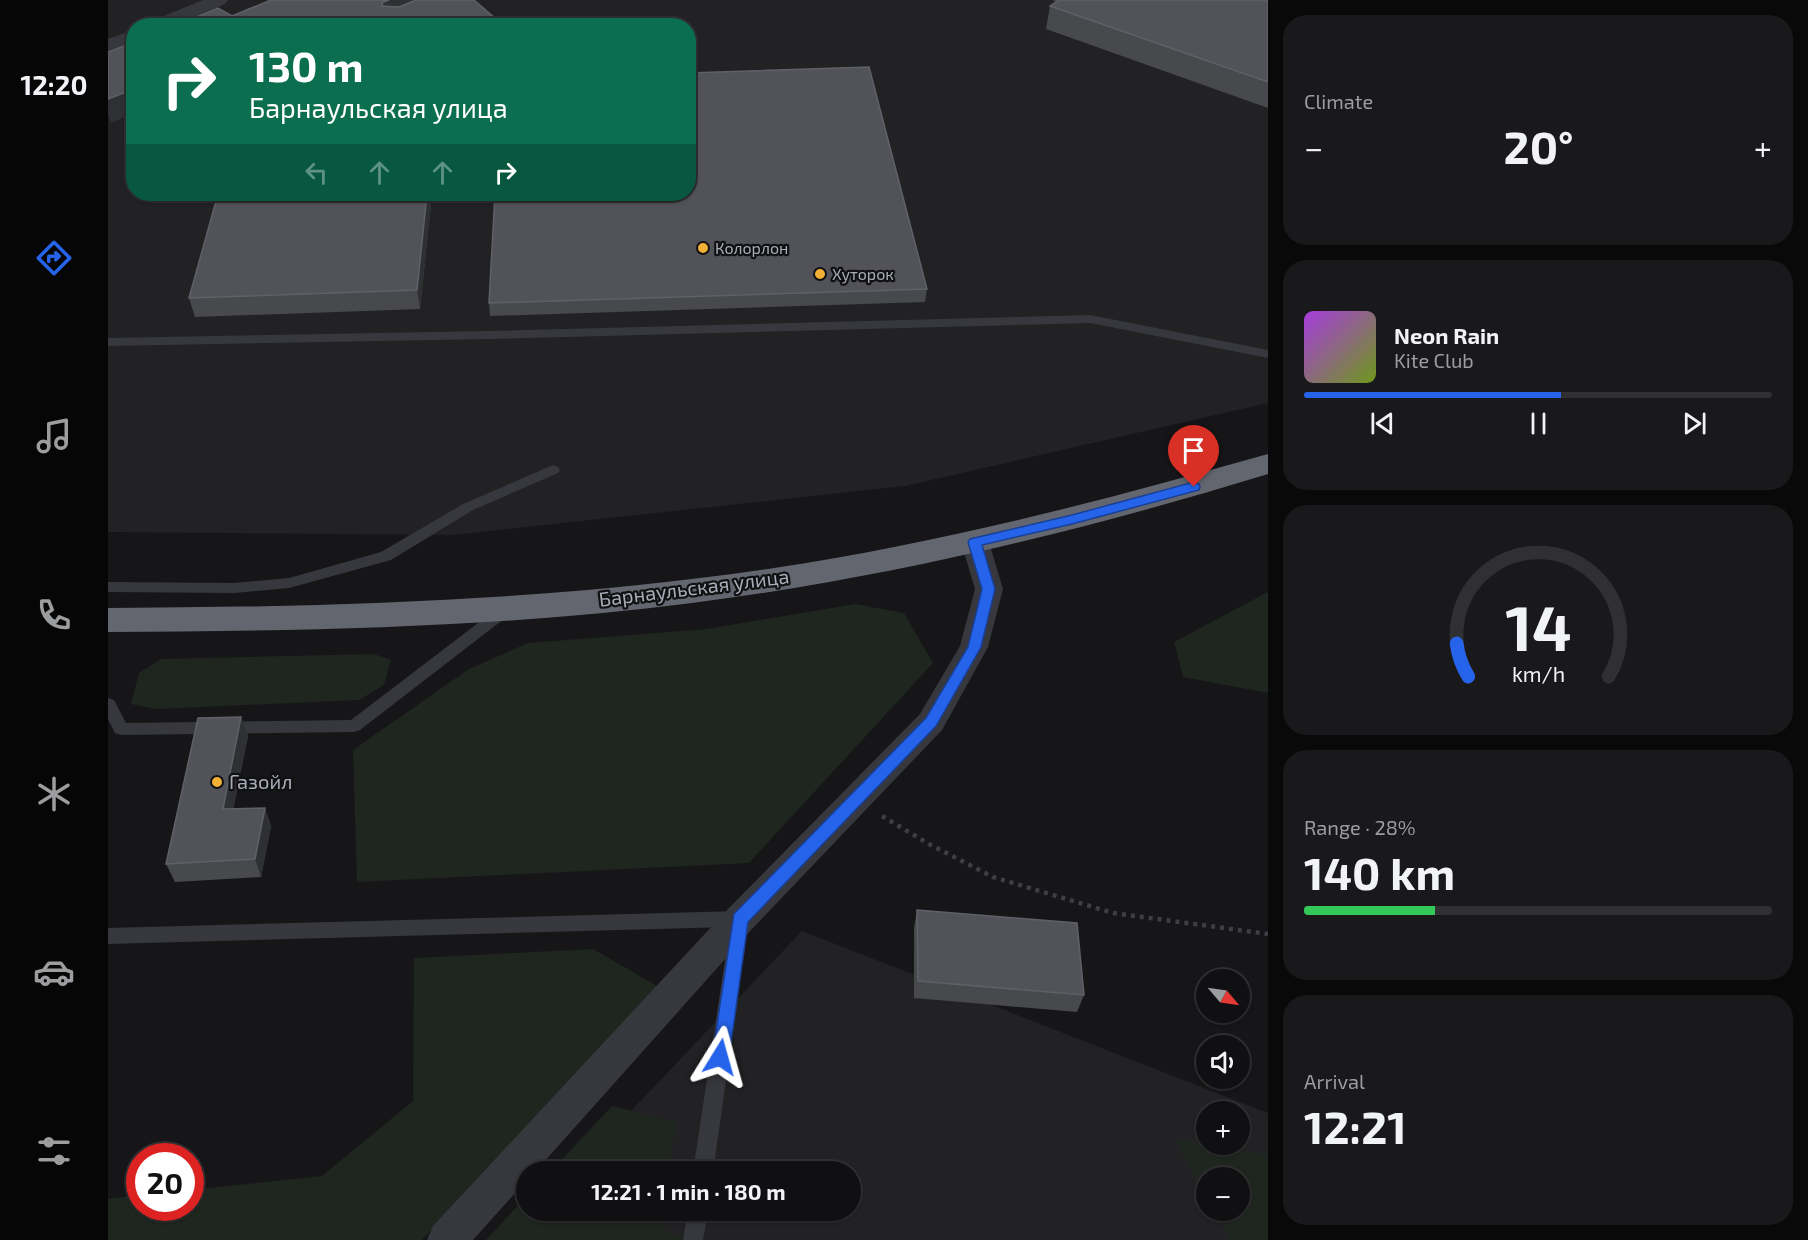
<!DOCTYPE html>
<html lang="en">
<head>
<meta charset="utf-8">
<style>
  :root { --surface:#101012; --page:#19191b; --text:#f1f3f6; --muted:#9c9d9f; --line:#303032; --accent:#2563eb }
  body { margin:0; font-family:"Exo 2",sans-serif; background:var(--page); color:var(--text); height:100vh; display:flex; flex-direction:column; font-size:22px; white-space:nowrap }
  * { box-sizing:border-box; margin:0 }
  p { font-size:20px; color:var(--muted) }
  .icon { flex:none; width:33px; height:33px; fill:none; stroke:currentColor; stroke-width:2; stroke-linecap:round; stroke-linejoin:round }
  .map { position:relative; flex:1; overflow:hidden }
  .panel { display:flex; flex-direction:column; gap:15px; padding:15px; background:#09090a; width:540px }
  .panel>* { flex:none }
  .hud { position:absolute; left:18px; top:18px; width:570px; height:183px; border-radius:24px; box-shadow:0 2px 4px #0004,0 0 0 2px var(--line); background:#0b6e4f; color:#fff; overflow:hidden }
  .needle { width:39px; rotate:119deg }
  .buttons { position:absolute; left:1088px; top:969px; display:grid; gap:12px }
  .buttons a { display:grid; place-items:center; width:54px; height:54px; border-radius:50%; background:var(--surface); box-shadow:0 2px 4px #0004,0 0 0 2px var(--line); font-size:30px }
  .speed { position:absolute; left:18px; top:1143px; display:flex; gap:12px; font-size:30px; font-weight:700; text-align:center }
  .speed>* { display:grid; place-content:center; width:78px; height:78px; border-radius:50%; background:var(--surface); box-shadow:0 2px 4px #0004,0 0 0 2px var(--line); line-height:1 }
  .speed .limit { border:9px solid #d22; background:#fff; color:#111 }
  .pin { position:absolute; display:grid; place-items:center; width:51px; height:51px; color:#fff; margin:-62px -26px; border-radius:50% 50% 50% 0; rotate:-45deg; box-shadow:0 0 6px #0007 }
  .pin .icon { rotate:45deg }
  .me { position:absolute; width:66px; margin:-33px; rotate:8deg; stroke-linejoin:round; filter:drop-shadow(0 0 4px #0008) }
  .turn { display:flex; align-items:center; gap:21px; height:126px; padding:0 24px; font-size:27px }
  .turn .icon { width:78px; height:78px; stroke-width:2.5 }
  .turn b { display:block; font-size:42px; line-height:51px }
  .lanes { display:flex; align-items:center; height:57px; padding:0 24px; background:#0003; justify-content:center; gap:30px; direction:ltr }
  .lanes .off { opacity:.35 }
  .big { font-size:45px; font-weight:700; line-height:1.1 }
  .panel .card { flex:1; display:flex; flex-direction:column; justify-content:center; gap:9px; min-width:0; padding:0 21px; border-radius:24px; background:var(--page) }
  .panel .dial { align-items:center; gap:0 }
  .dial svg { height:156px; overflow:visible; fill:none; stroke:var(--line); stroke-width:7; stroke-linecap:round; text-anchor:middle }
  .dial text { fill:var(--text); stroke:none }
  .song { display:flex; align-items:center; gap:18px }
  .cover { width:72px; height:72px; border-radius:9px; background:linear-gradient(135deg,hsl(280 70% 55%),hsl(80 70% 35%)) }
  .played { height:6px; border-radius:3px; background:linear-gradient(90deg,var(--accent) 55%,var(--line) 55%) }
  .keys { display:flex; justify-content:space-around; direction:ltr }
  .heat { display:flex; justify-content:space-between; align-items:center; font-size:33px; direction:ltr }
  .charge { height:9px; border-radius:4px; background:linear-gradient(90deg,#34c759 28%,var(--line) 0) }
  .trip { position:absolute; left:408px; top:1161px; width:345px; height:60px; border-radius:30px; background:var(--surface); box-shadow:0 2px 4px #0004,0 0 0 2px var(--line); font-weight:700; line-height:60px; text-align:center }
  main { display:flex; flex:1; min-height:0 }
  .dock { display:flex; flex-direction:column; width:108px; justify-content:space-around; align-items:center; background:#060607; color:var(--muted) }
  .dock .icon { width:42px; height:42px }
  .dock .current { color:var(--accent) }
  .dock b { font-size:27px; color:var(--text) }
  .map>svg:first-child { display:block }
  .built { fill:#222225; fill-rule:evenodd }
  .green { fill:#1e261f }
  .lines { fill:none; stroke-linecap:round; stroke-linejoin:round }
  .path { stroke:#3d3f44; stroke-width:4.5; stroke-dasharray:4 5; stroke-linecap:butt }
  .lane { fill:#37383d; fill-rule:evenodd }
  .street { fill:#37383d; fill-rule:evenodd }
  .highway { fill:#63666e; fill-rule:evenodd }
  .wall { fill:#47494d }
  .shaded-wall { fill:#2f3033 }
  .building { fill:#525359; stroke:#5f6168; stroke-width:1.5 }
  .route { fill:#2563eb; stroke:#184099; stroke-width:1.5 }
  .poi-dot { fill:#f2b134; stroke:#111113; stroke-width:2 }
  .labels { text-anchor:middle; stroke-width:4.5; stroke-linejoin:round; paint-order:stroke }
  .far-poi-label { font-size:16px; fill:#a8adb8; stroke:#111113; text-anchor:start }
  .street-label { font-size:20px; fill:#a8adb8; stroke:#111113 }
  .poi-label { font-size:20px; fill:#a8adb8; stroke:#111113; text-anchor:start }
</style>
</head>
<body>
<main>
<nav class="dock">
<b>12:20</b>
<svg class="icon current" aria-label="directions" viewBox="0 0 24 24"><path d="M12 3l9 9-9 9-9-9zM9 14v-3h6M13 9l2 2-2 2"/></svg>
<svg class="icon" aria-label="music" viewBox="0 0 24 24"><path d="M9 18V5l10-2v13"/><circle cx="6" cy="18" r="3"/><circle cx="16" cy="16" r="3"/></svg>
<svg class="icon" aria-label="phone" viewBox="0 0 24 24"><path d="M5 4h4l2 5-3 2q2 4 5 5l2-3 5 2v4C11 20 4 13 5 4z"/></svg>
<svg class="icon" aria-label="climate" viewBox="0 0 24 24"><path d="M12 3v18M4 7l16 10M4 17L20 7"/></svg>
<svg class="icon" aria-label="car" viewBox="0 0 24 24"><path d="M5 17H2v-5l4-1 3-4h7l3 4 3 1v5h-3M9 17h6M6 11h13"/><circle cx="7" cy="17" r="2"/><circle cx="17" cy="17" r="2"/></svg>
<svg class="icon" aria-label="filters" viewBox="0 0 24 24"><path d="M4 7h16M4 17h16"/><circle cx="9" cy="7" r="2"/><circle cx="15" cy="17" r="2"/></svg>
</nav>
<div class="map">
<svg width="1160" height="1240" viewBox="0 0 1160 1240">
  <rect width="100%" height="100%" fill="#161618"/>
  <path class="built" d="M0,0H1160V403L797,486L344,535L0,532ZM26,26H580V194H26Z
    M694,931L1160,1113V1240H402L430,1211L742,1210V1172L466,1171ZM1098,1112H1131V1144H1098ZM1098,1178H1131V1210H1098Z"/>
  <path class="green" d="M1160,592V693L1075,677L1066,642Z
    M747,604L796,613L825,663L641,863L249,882L245,750L361,669L420,643L599,629Z
    M266,654L283,660L276,685L251,700L48,709L23,704L31,673L53,659Z
    M485,949L551,987L314,1240H0V1199L31,1195L32,1208H82L83,1190L214,1176L305,1101L306,958Z
    M504,1106L568,1122L560,1171H443Z
    M1066,1139L1160,1155V1240H1123L1107,1211L1131,1210V1178H1098V1195Z
    M418,1197V1210L554,1211L552,1226L577,1240H378Z"/>
  <g class="lines">
    <path class="path" d="M774,816L821,844L885,877L1005,913L1160,934"/>
    <path class="lane" d="M982,315L1160,350V358L982,323L380,339L0,346V338L380,331Z
      M445,465L450,467L452,470L450,473L365,510L283,560L181,588L127,593L0,592V582L127,583L181,578L273,552L355,504Z
      M396,605L401,607L403,611L401,615L252,730L246,732L13,735L7,733L0,719V698L6,700L18,723L243,720L391,607Z
      M632,911L638,914L641,919L605,1172H585L622,927L0,944V928Z
      M580,1210H600L595,1240H575Z"/>
    <path class="street" d="M95,0H120L117,4L65,26H39L41,22Z
      M26,30V42L0,51V39Z
      M867,532L877,535L881,542L895,589L880,647L834,730L644,929L427,1172H418V1181L365,1240H319L325,1226L620,909L812,714L852,646L867,589L853,542L857,535Z"/>
    <path class="highway" d="M1160,454V474C971,532 780,578 584,603C390,628 195,631 0,632V608C222,607 445,601 666,568C834,543 997,500 1160,454Z"/>
  </g>
  <path class="wall" d="M944,0H1160V108L938,29L942,6L949,2Z
    M110,194H324L312,309L87,317L81,298Z
    M819,289L817,302L382,316L381,303Z
    M133,717L140,736L125,809L157,808L163,826L153,877L67,882L58,864Z
    M809,910L976,995L969,1012L806,998V928Z"/>
  <path class="shaded-wall" d="M281,0H340L278,24L274,6L275,2Z
    M389,20L390,26H369Z
    M26,89V113L3,123L0,114V99Z
    M319,194H324L312,309L309,290Z
    M133,717L140,736L122,827L115,809Z
    M157,808L163,826L153,877L147,859Z"/>
  <path class="building" d="M163,0H281L275,2L274,6L291,7L308,0H366L389,20L369,26H67L110,8L124,16Z
    M951,0H1160V82L942,6Z
    M26,42V89L0,99V52Z
    M761,67L819,289L381,303L387,194H580V73Z
    M110,194H319L309,290L81,298Z
    M133,717L115,809L157,808L147,859L58,864L90,718Z
    M809,910L969,923L976,995L810,981Z"/>
  <path class="route" d="M1086,482L1091,484L1092,487L1091,490L964,524L874,545L887,589L873,647L828,726L640,922L621,1057L618,1062L612,1065L606,1062L604,1057L626,914L818,718L860,647L874,589L860,542L862,539L964,515Z"/>
  <g class="poi-dot">
    <circle cx="595" cy="248" r="6"/>
    <circle cx="712" cy="274" r="6"/>
    <circle cx="109" cy="782" r="6"/>
  </g>
  <g class="labels">
    <g class="far-poi-label">
      <text x="607" y="254">Колорлон</text>
      <text x="724" y="280">Хуторок</text>
    </g>
    <g class="street-label">
      <text transform="translate(586 588) rotate(-7)" y="7">Барнаульская улица</text>
    </g>
    <g class="poi-label">
      <text x="121" y="789">Газойл</text>
    </g>
  </g>
</svg>
<div class="buttons">
<a><svg class="needle" viewBox="-14 -14 28 28"><path d="M0-13l5 13h-10z" fill="#e53935"/><path d="M0 13l5-13h-10z" fill="#9c9d9f"/></svg></a>
<a><svg class="icon" aria-label="sound" viewBox="0 0 24 24"><path d="M4 9h4l5-4v14l-5-4H4zM17 9q2 3 0 6"/></svg></a>
<a>+</a>
<a>−</a>
</div>
<div class="speed"><div class="limit">20</div></div>
<div class="pin" style="left:1086px;top:487px;background:#d93025"><svg class="icon" aria-label="arrive" viewBox="0 0 24 24"><path d="M6 21V4h12l-3 4 3 4H6"/></svg></div>
<svg class="me" style="left:612px;top:1057px" viewBox="-20 -20 40 40"><path d="M0-17L14 15 0 8-14 15z" fill="#2563eb" stroke="#fff" stroke-width="4"/></svg>
<div class="trip">12:21 · 1 min · 180 m</div>
<div class="hud">
<div class="turn"><svg class="icon" aria-label="right" viewBox="0 0 24 24"><path d="M7 20v-9h11M14 6l5 5-5 5"/></svg><div><b>130 m</b>Барнаульская улица</div></div>
<div class="lanes"><svg class="icon off" aria-label="left" viewBox="0 0 24 24"><path d="M17 20v-9H6M10 6l-5 5 5 5"/></svg><svg class="icon off" aria-label="ahead" viewBox="0 0 24 24"><path d="M12 20V5M6 11l6-6 6 6"/></svg><svg class="icon off" aria-label="ahead" viewBox="0 0 24 24"><path d="M12 20V5M6 11l6-6 6 6"/></svg><svg class="icon" aria-label="right" viewBox="0 0 24 24"><path d="M7 20v-9h11M14 6l5 5-5 5"/></svg></div>
</div>
</div>
<section class="panel">
<div class="card"><p>Climate</p>
<div class="heat"><a>−</a><b class="big">20°</b><a>+</a></div>
</div>
<div class="card">
<div class="song"><i class="cover"></i><div><b>Neon Rain</b><p>Kite Club</p></div></div>
<div class="played"></div>
<div class="keys"><svg class="icon" aria-label="previous" viewBox="0 0 24 24"><path d="M18 5L8 12l10 7zM5 5v14"/></svg><svg class="icon" aria-label="pause" viewBox="0 0 24 24"><path d="M8 5v14M16 5v14"/></svg><svg class="icon" aria-label="next" viewBox="0 0 24 24"><path d="M6 5l10 7-10 7zM19 5v14"/></svg></div>
</div>
<div class="card dial"><svg viewBox="0 0 100 80">
<path d="M14 69A42 42 0 1 1 86 69"/>
<path d="M14 69A42 42 0 0 1 8 52" stroke="#2563eb"/>
<text x="50" y="56" font-size="32" font-weight="700">14</text>
<text x="50" y="72" font-size="11">km/h</text>
</svg></div>
<div class="card"><p>Range · 28%</p><b class="big">140 km</b><div class="charge"></div></div>
<div class="card"><p>Arrival</p><b class="big">12:21</b></div>
</section>
</main>
</body>
</html>
